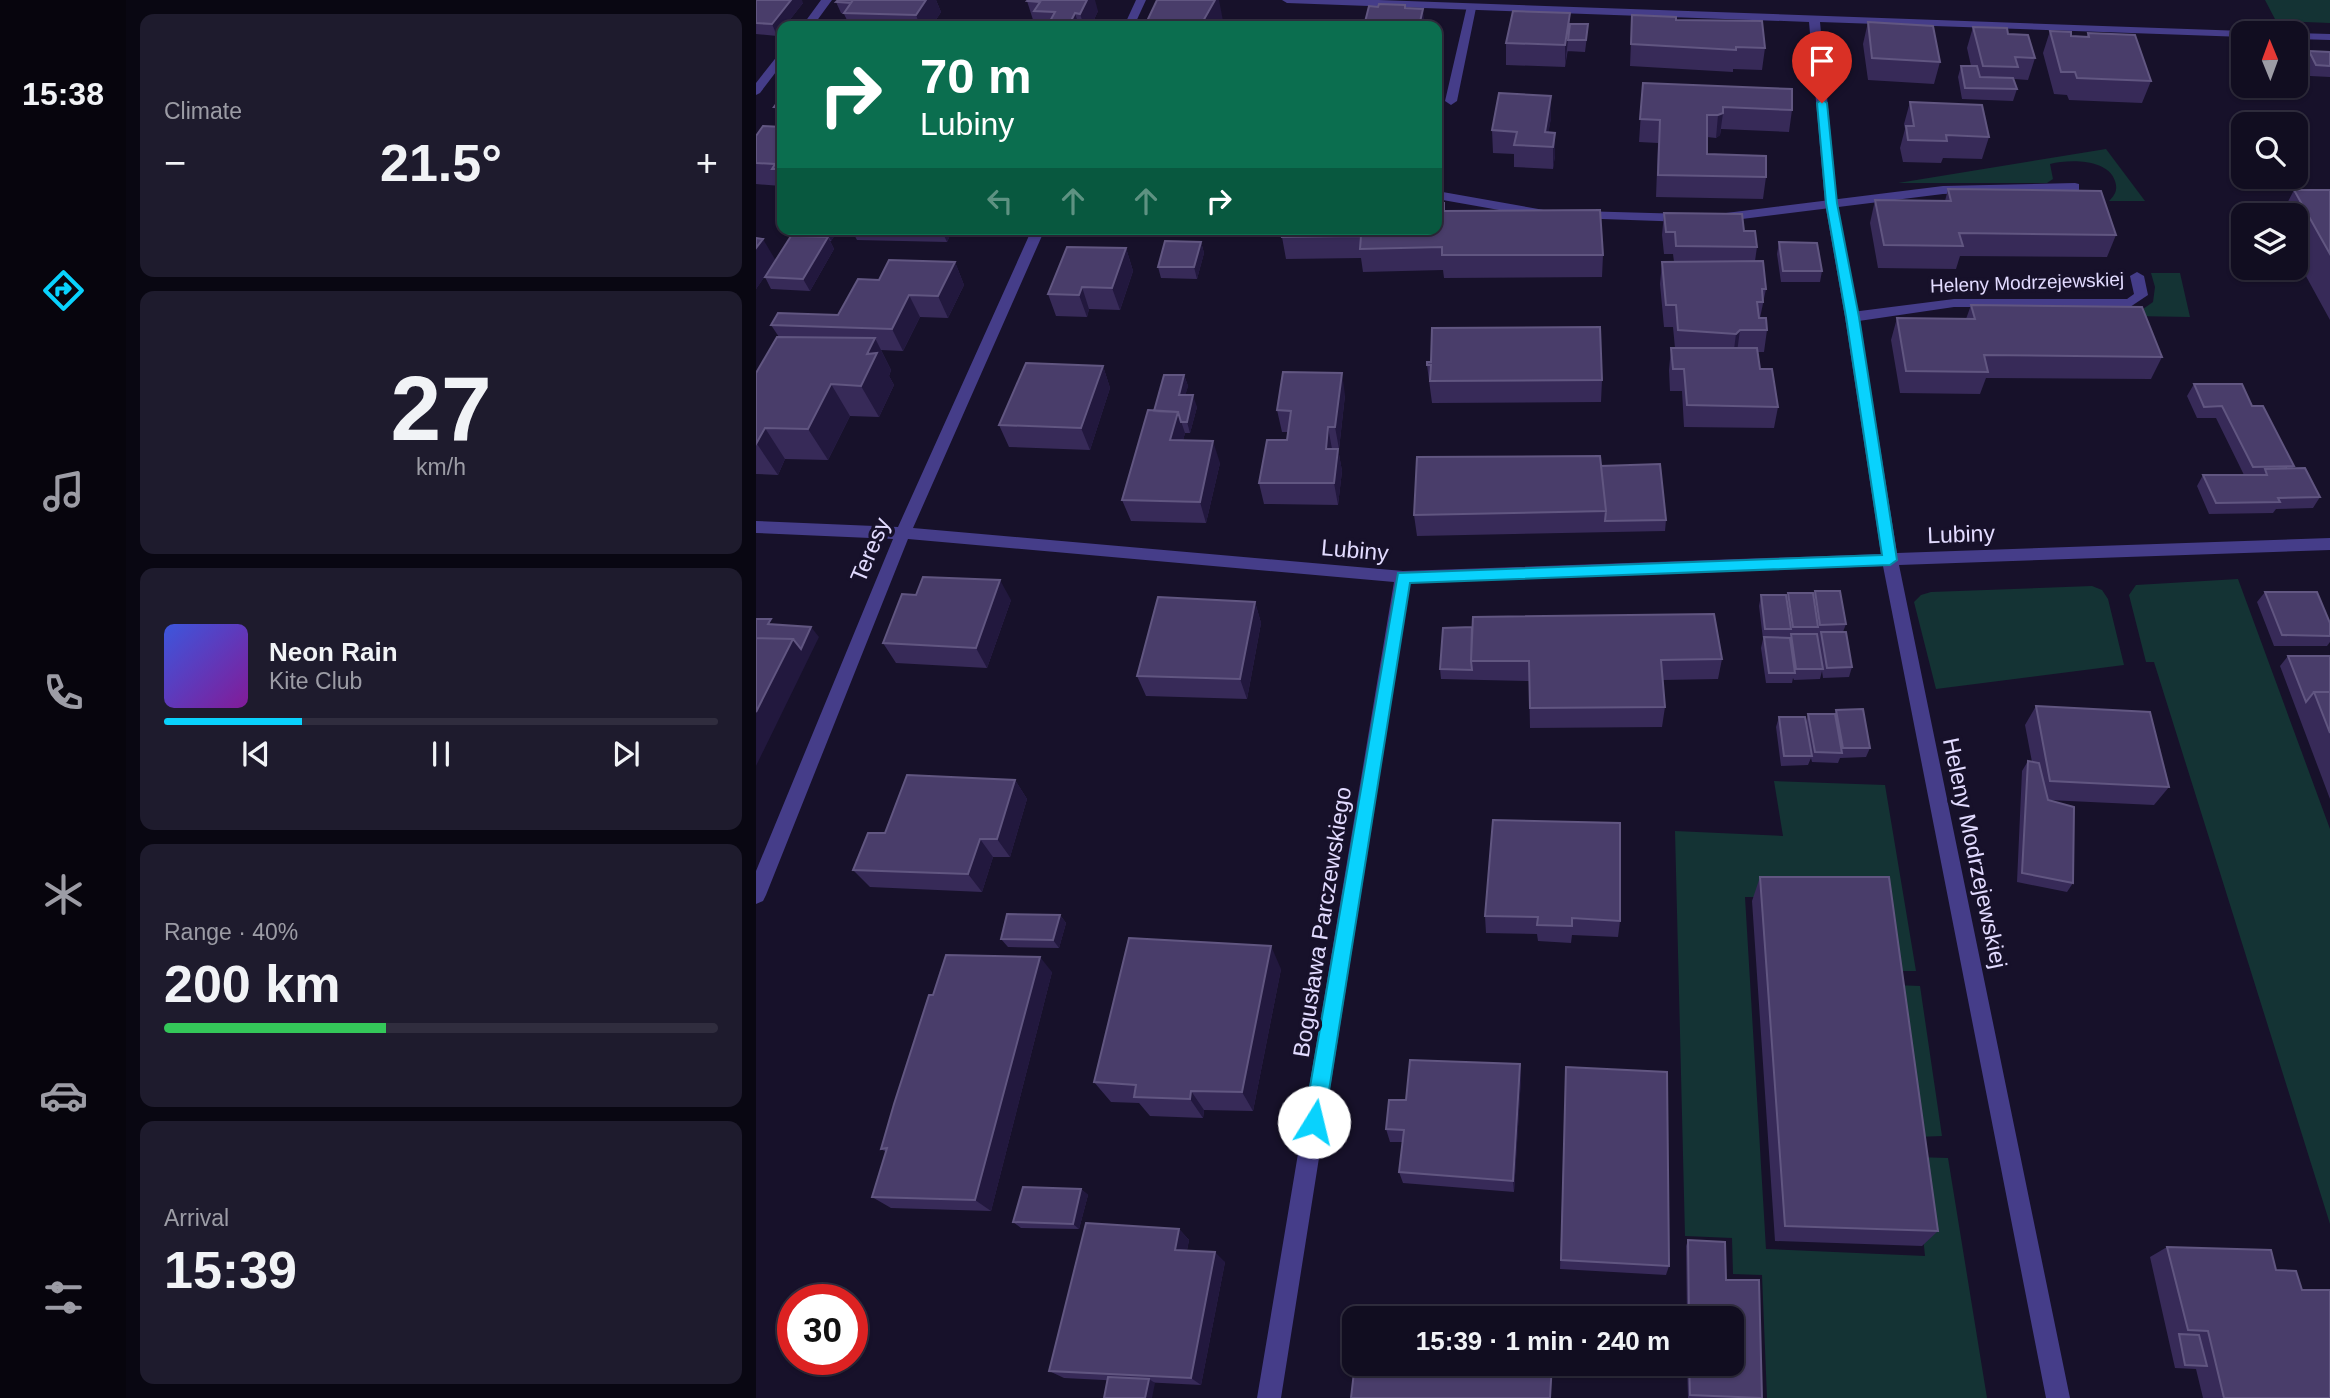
<!DOCTYPE html>
<html lang="en">
<head>
<meta charset="utf-8">
<style>
  :root { --surface:#110d20; --page:#1e1b2d; --text:#f1f3f6; --muted:#9c9ca5; --line:#302d3e; --accent:#09d2fd }
  body { margin:0; font-family:Helvetica,sans-serif; background:var(--page); color:var(--text); height:100vh; display:flex; flex-direction:column; font-size:26px; white-space:nowrap }
  * { box-sizing:border-box; margin:0 }
  p { font-size:23px; color:var(--muted) }
  .icon { flex:none; width:38px; height:38px; fill:none; stroke:currentColor; stroke-width:2; stroke-linecap:round; stroke-linejoin:round }
  .map { position:relative; flex:1; overflow:hidden }
  .drawer { display:flex; flex-direction:column; gap:14px; padding:14px; background:#090712; width:630px }
  .drawer>* { flex:none }
  .banner { position:absolute; left:21px; top:21px; width:665px; height:214px; border-radius:14px; box-shadow:0 2px 5px #0004,0 0 0 2px var(--line); background:#0b6e4f; color:#fff; overflow:hidden }
  .needle { width:46px; rotate:359deg }
  .controls { position:absolute; left:1475px; top:21px; display:grid; gap:14px }
  .controls a { display:grid; place-items:center; width:77px; height:77px; border-radius:14px; background:var(--surface); box-shadow:0 2px 5px #0004,0 0 0 2px var(--line); font-size:35px }
  .speed { position:absolute; left:21px; top:1284px; display:flex; gap:14px; font-size:35px; font-weight:700; text-align:center }
  .speed>* { display:grid; place-content:center; width:91px; height:91px; border-radius:50%; background:var(--surface); box-shadow:0 2px 5px #0004,0 0 0 2px var(--line); line-height:1 }
  .speed .limit { border:10px solid #d22; background:#fff; color:#111 }
  .pin { position:absolute; display:grid; place-items:center; width:60px; height:60px; color:#fff; margin:-72px -30px; border-radius:50% 50% 50% 0; rotate:-45deg; box-shadow:0 0 7px #0007 }
  .pin .icon { rotate:45deg }
  .me { position:absolute; width:77px; margin:-38px; rotate:9deg; stroke-linejoin:round; filter:drop-shadow(0 0 5px #0008) }
  .turn { display:flex; align-items:center; gap:24px; height:147px; padding:0 28px; font-size:32px }
  .turn .icon { width:91px; height:91px; stroke-width:2.5 }
  .turn b { display:block; font-size:49px; line-height:60px }
  .lanes { display:flex; align-items:center; height:66px; padding:0 28px; background:#0003; justify-content:center; gap:35px; direction:ltr }
  .lanes .off { opacity:.35 }
  .big { font-size:52px; font-weight:700; line-height:1.1 }
  .drawer .tile { flex:1; display:flex; flex-direction:column; justify-content:center; gap:10px; min-width:0; padding:0 24px; border-radius:14px; background:var(--page) }
  .drawer .dial { align-items:center; gap:0 }
  .dial b { font-size:91px; line-height:1 }
  .song { display:flex; align-items:center; gap:21px }
  .cover { width:84px; height:84px; border-radius:10px; background:linear-gradient(135deg,hsl(230 70% 55%),hsl(290 70% 35%)) }
  .played { height:7px; border-radius:4px; background:linear-gradient(90deg,var(--accent) 25%,var(--line) 25%) }
  .keys { display:flex; justify-content:space-around; direction:ltr }
  .heat { display:flex; justify-content:space-between; align-items:center; font-size:38px; direction:ltr }
  .charge { height:10px; border-radius:5px; background:linear-gradient(90deg,#34c759 40%,var(--line) 0) }
  .trip { position:absolute; left:586px; top:1306px; width:402px; height:70px; border-radius:14px; background:var(--surface); box-shadow:0 2px 5px #0004,0 0 0 2px var(--line); font-weight:700; line-height:70px; text-align:center }
  main { display:flex; flex:1; min-height:0 }
  .tabs { display:flex; flex-direction:column; width:126px; justify-content:space-around; align-items:center; background:#07050d; color:var(--muted) }
  .tabs .icon { width:49px; height:49px }
  .tabs .current { color:var(--accent) }
  .tabs b { font-size:32px; color:var(--text) }
  .map>svg:first-child { display:block }
  .green { fill:#143334 }
  .lines { fill:none; stroke-linecap:round; stroke-linejoin:round }
  .service { fill:#453d89; fill-rule:evenodd }
  .minor { fill:#453d89; fill-rule:evenodd }
  .wall { fill:#372a58 }
  .shaded-wall { fill:#22183e }
  .building { fill:#493d6a; stroke:#615681; stroke-width:2 }
  .route { fill:#09d2fd; stroke:#0688a4; stroke-width:2 }
  .labels { text-anchor:middle; stroke-width:7; stroke-linejoin:round; paint-order:stroke }
  .far-street-label { font-size:19px; fill:#e2dbff; stroke:#17112a }
  .street-label { font-size:23px; fill:#e2dbff; stroke:#17112a }
</style>
</head>
<body>
<main>
<nav class="tabs">
<b>15:38</b>
<svg class="icon current" aria-label="directions" viewBox="0 0 24 24"><path d="M12 3l9 9-9 9-9-9zM9 14v-3h6M13 9l2 2-2 2"/></svg>
<svg class="icon" aria-label="music" viewBox="0 0 24 24"><path d="M9 18V5l10-2v13"/><circle cx="6" cy="18" r="3"/><circle cx="16" cy="16" r="3"/></svg>
<svg class="icon" aria-label="phone" viewBox="0 0 24 24"><path d="M5 4h4l2 5-3 2q2 4 5 5l2-3 5 2v4C11 20 4 13 5 4z"/></svg>
<svg class="icon" aria-label="climate" viewBox="0 0 24 24"><path d="M12 3v18M4 7l16 10M4 17L20 7"/></svg>
<svg class="icon" aria-label="car" viewBox="0 0 24 24"><path d="M5 17H2v-5l4-1 3-4h7l3 4 3 1v5h-3M9 17h6M6 11h13"/><circle cx="7" cy="17" r="2"/><circle cx="17" cy="17" r="2"/></svg>
<svg class="icon" aria-label="filters" viewBox="0 0 24 24"><path d="M4 7h16M4 17h16"/><circle cx="9" cy="7" r="2"/><circle cx="15" cy="17" r="2"/></svg>
</nav>
<section class="drawer">
<div class="tile"><p>Climate</p>
<div class="heat"><a>−</a><b class="big">21.5°</b><a>+</a></div>
</div>
<div class="tile dial"><b>27</b><p>km/h</p></div>
<div class="tile">
<div class="song"><i class="cover"></i><div><b>Neon Rain</b><p>Kite Club</p></div></div>
<div class="played"></div>
<div class="keys"><svg class="icon" aria-label="previous" viewBox="0 0 24 24"><path d="M18 5L8 12l10 7zM5 5v14"/></svg><svg class="icon" aria-label="pause" viewBox="0 0 24 24"><path d="M8 5v14M16 5v14"/></svg><svg class="icon" aria-label="next" viewBox="0 0 24 24"><path d="M6 5l10 7-10 7zM19 5v14"/></svg></div>
</div>
<div class="tile"><p>Range · 40%</p><b class="big">200 km</b><div class="charge"></div></div>
<div class="tile"><p>Arrival</p><b class="big">15:39</b></div>
</section>
<div class="map">
<svg width="1574" height="1398" viewBox="0 0 1574 1398">
  <rect width="100%" height="100%" fill="#17112a"/>
  <path class="green" d="M1509,0H1574V23L1520,21Z
    M1350,149L1389,201H1353C1359,195 1362,190 1359,181C1352,159 1314,159 1294,164L1297,179L1291,183H1142Z
    M1395,273H1424L1434,317L1377,316L1397,302L1399,287Z
    M1482,579L1574,829V1224L1398,662H1390L1373,595L1380,585Z
    M1336,586L1346,590L1352,599L1368,665L1180,689L1158,602L1165,595L1175,592Z
    M1018,781L1129,785L1160,971H1136L1126,897H989L1010,1249L1169,1256L1159,1157L1192,1158L1231,1398H1011L1006,1275L977,1274L976,1238L929,1236L919,831L1027,836Z
    M1139,985L1164,986L1186,1136L1161,1137Z"/>
  <g class="lines">
    <path class="service" d="M711,6L720,8L701,101L695,105L689,101Z
      M1319,183L1323,184V190L1187,194L962,222L956,218L962,214L1187,186Z
      M681,191L788,210L794,214L788,218L681,199Z
      M823,211L931,214L937,218L931,222L818,218L817,215Z
      M1381,272L1388,276L1392,295L1374,307H1198L1096,322L1089,317L1096,312L1198,299H1371L1378,294L1374,276Z"/>
    <path class="minor" d="M65,0H76L57,26H46Z
      M380,0H390L378,26H368Z
      M526,0H623L1488,31L1493,33H1488V37L1064,22L1081,203L1103,317L1141,553L1574,538V550L1143,565L1314,1398H1290L1127,566L654,583L525,1398H501L638,582L152,539L10,895L7,901L0,904V871L137,539L0,533V521L142,527L276,229H289L157,528L647,571L1125,554L1089,317L1069,203L1053,22L531,3Z
      M1538,33H1540L1574,34V40L1540,39V33Z
      M26,54V64L4,93L0,95V83L22,55Z"/>
  </g>
  <path class="wall" d="M0,0L47,3L21,36L0,34Z
    M82,0H180L185,12L176,26H94L88,14L85,13L80,2Z
    M272,0L342,11L335,26H283L282,23H278L271,1Z
    M401,0L468,26H393L391,21Z
    M814,13V24L831,36L829,52L811,51L812,49L809,67L750,65V43Z
    M876,15L920,20L1009,48L1006,70L977,69V72L874,66Z
    M1112,22L1184,62L1178,84L1112,80L1107,44Z
    M1217,27L1252,34L1279,58L1272,80L1258,79L1261,89L1257,101L1206,99L1202,77L1205,66H1215L1211,48Z
    M1294,31L1315,36H1331L1332,33L1395,81L1386,103L1313,100L1311,95L1298,94L1287,53Z
    M1553,51L1574,52V77L1554,76L1548,63Z
    M887,83L1036,110L1033,132L965,129L964,135L960,138L951,137V154L1010,177L1007,199L900,197L902,143L883,142Z
    M26,96V122L18,107Z
    M795,96V118L792,133H799V155L797,169L758,167V154L737,153L736,130Z
    M1154,102L1233,137L1226,159L1187,158L1185,163L1147,162L1144,148L1149,129L1148,124Z
    M26,127V189L25,186L0,184V136Z
    M1192,189L1360,235L1351,257L1204,256L1200,269L1122,268L1114,223L1119,200L1189,201Z
    M1538,190H1574V320L1540,258V215H1525Z
    M688,203L689,211L847,255L846,277L688,278L687,270L607,272L605,258L530,259L526,237Z
    M908,213L988,231L1001,247L999,261L1010,289L1004,318L1011,330L1008,352H1002L1004,369L1022,407L1018,428L928,427L926,391H914L913,370L915,348H919L917,327H908L904,284L906,262H918L917,254H908L906,235Z
    M42,229H83L75,241H74L78,249L54,291L15,289L9,277L13,270L0,289V238L19,260L46,236Z
    M95,229H197L191,242L101,240Z
    M445,242L448,253L441,279L405,278L402,267Z
    M1023,242L1066,271L1064,282H1025L1021,254Z
    M370,248L377,271L364,310L333,309L331,317L300,316L292,294Z
    M199,262L208,285L192,318L164,317L147,351L125,350L135,370L133,376L138,385L123,417L94,416L72,460L29,459L22,475L0,474V373L23,337L15,325L82,315L123,280Z
    M1215,305L1406,357L1395,379L1230,378L1224,394L1144,393L1135,340L1141,318L1210,319Z
    M671,365L846,380L845,402L676,403Z
    M347,366L354,388L334,450L253,447L243,425Z
    M428,375L432,386L429,395L441,407L434,433H429L427,440L464,463L450,523L375,521L366,500L398,411Z
    M1438,384L1496,406L1538,466L1537,468L1564,497L1557,508L1520,509L1517,513L1453,514L1441,486L1447,475H1488L1460,418H1441L1431,396Z
    M589,395L583,449H582L586,471L582,505L508,504L503,483L531,440L532,432H526L521,410Z
    M845,466L910,520L909,531L661,536L658,515Z
    M1059,591L1090,624L1087,632L1096,667L1093,677L1067,678L1066,671L1064,679L1038,680L1037,678L1036,683H1010L1005,648L1007,639L1003,606L1005,595L1031,599L1032,593L1057,596Z
    M1509,592L1574,623V642L1571,646H1518L1501,602Z
    M255,600L231,668L140,663L127,643Z
    M499,602L505,623L491,699L390,696L381,676Z
    M687,628L966,659L962,679L907,680L909,707L906,727L774,728L773,681L685,679L684,669Z
    M1532,656H1574V799L1524,666Z
    M1280,706L1413,787L1398,805L1292,800L1317,883L1311,892L1261,882L1266,771L1272,761L1276,762L1269,725Z
    M1080,710L1114,748L1110,757L1084,758L1082,763L1056,762L1055,758L1052,765L1025,766L1020,727L1023,717L1050,722L1052,714H1079Z
    M259,780L271,799L254,857H237L226,892L114,887L97,870L129,833Z
    M737,820L864,921L862,937L816,935L815,943L782,941L781,934L730,933L729,916Z
    M1004,877L1182,1231L1166,1246L1019,1241L996,901Z
    M304,915L310,923L303,948L252,947L245,939Z
    M525,969L497,1111L448,1110L447,1118L394,1116L383,1103L355,1102L338,1082Z
    M296,972L235,1211L135,1208L116,1197L130,1152L125,1149L177,995Z
    M810,1067L913,1266L910,1275L804,1269Z
    M765,1078L758,1192L647,1183L643,1172L647,1142H634L630,1129L650,1100Z
    M325,1189L332,1195L323,1229L265,1228L257,1222Z
    M423,1229L433,1240L431,1250L469,1262L445,1385L308,1378L293,1371Z
    M932,1240L969,1242L970,1280H1003L1006,1398H932L931,1363H976V1318H931L930,1246Z
    M1411,1247L1520,1270L1574,1398H1447L1440,1369L1419,1368L1394,1257Z"/>
  <path class="shaded-wall" d="M35,0H46L47,3L29,26H26V29L21,36L16,24Z
    M170,0H180L185,12L176,26H164L160,15Z
    M331,0H339L342,11L335,26H328L324,14Z
    M459,0H463L468,26H447L446,23Z
    M667,9L669,26H663Z
    M319,13L323,26H315L314,23Z
    M814,13V35L812,40L809,67V45Z
    M795,96V118L790,147L789,132Z
    M967,113L964,135L960,138L962,115Z
    M799,133V155L797,169V147Z
    M23,164L26,170V181L20,169Z
    M69,229H83L75,241Z
    M185,229H197L191,242Z
    M72,237L78,249L54,291L47,279Z
    M7,239L20,261L0,289V248Z
    M445,242L448,253L441,279L438,267Z
    M370,248L377,271L364,310L356,288Z
    M199,262L208,285L192,318L182,296Z
    M326,287L333,309L331,317L323,295Z
    M153,295L164,317L147,351L136,329Z
    M984,330L981,352L977,357L980,334Z
    M119,338L135,370L133,376L138,385L123,417L105,386L111,354Z
    M347,366L354,388L334,450L325,428Z
    M586,373L589,395L583,449L579,427Z
    M428,375L432,386L426,407L423,395Z
    M75,384L94,416L72,460L52,429Z
    M437,395L441,407L434,433L431,422Z
    M422,412L429,433L421,462L414,440Z
    M572,427L576,449H570Z
    M9,428L29,459L22,475L1,444Z
    M457,441L464,463L450,523L444,502Z
    M582,449L586,471L582,505L578,483Z
    M244,580L255,600L231,668L220,648Z
    M499,602L505,623L491,699L484,679Z
    M55,627L63,637L0,766V712L37,639Z
    M259,780L271,799L254,857L241,839Z
    M224,839L237,857L226,892L212,874Z
    M304,915L310,923L303,948L297,940Z
    M515,946L525,969L497,1111L486,1092Z
    M284,957L296,972L235,1211L219,1200Z
    M764,1064L765,1078L758,1192L757,1181Z
    M435,1091L448,1110L447,1118L434,1099Z
    M325,1189L332,1195L323,1229L317,1224Z
    M423,1229L433,1240L429,1260L419,1250Z
    M459,1252L469,1262L445,1385L435,1378Z
    M393,1379L399,1383L396,1398H389Z"/>
  <path class="building" d="M0,0H35L16,24L0,23Z
    M82,0H97L95,3L80,2Z
    M97,0H170L160,15L88,13Z
    M272,0H331L324,14L319,13L314,23H293L299,12L278,11L284,2L271,1Z
    M401,0H459L446,23H422L414,26L392,25L391,21Z
    M623,4L649,5V8L667,9L663,26H608L613,6L622,7Z
    M757,11L814,13L809,45L750,43Z
    M876,15L920,17V20L1006,21L1009,48L980,47V50L875,44Z
    M1112,22L1177,26L1184,62L1116,58Z
    M814,24H832L830,40H812Z
    M1217,27L1251,28L1252,34L1272,35L1279,58L1259,57L1262,67L1227,66Z
    M1294,31L1315,32V36L1333,37L1332,33L1379,35L1395,81L1321,78L1319,72H1305Z
    M1553,51L1574,52V66L1560,65Z
    M1205,66H1221L1224,77L1257,78L1261,89L1209,88Z
    M887,83L1036,89V110L967,107V113L962,115H951V154L1010,156V177L902,175L904,120L884,119Z
    M743,93L795,96L789,132L799,133L797,147L758,145L761,132L736,130Z
    M26,96V107H18Z
    M1154,102L1226,105L1233,137L1190,135L1191,141L1152,140L1150,126H1158Z
    M7,126L26,127V164H23L20,169H16L19,164L0,163V136Z
    M1192,189L1345,191L1360,235L1203,233L1207,246L1128,245L1119,200L1195,201Z
    M1538,190H1574V254Z
    M681,203H688V211L844,210L847,255H686V247L604,249L605,236L526,237L527,229H681Z
    M908,213L986,214L988,231H999L1001,247L920,246L919,232H910Z
    M35,236L72,237L47,279L9,277Z
    M0,238L7,239L0,248Z
    M409,241L445,242L438,267H402Z
    M1023,242L1061,243L1066,271H1027Z
    M311,247L370,248L356,288L326,287L323,295L292,294Z
    M133,260L199,262L182,296L153,295L136,329L15,325L22,313L82,315L102,279L123,280Z
    M1007,261L1010,289H1006L1007,302H1001L1003,318H1010L1011,330H984L980,334L922,330L920,305H910L906,262Z
    M1215,305L1386,307L1406,357L1228,355L1232,372L1150,371L1141,318L1219,319Z
    M844,327L846,380L674,381L675,365H671V362H675L676,328Z
    M21,337L119,338L111,354L121,353L105,386L75,384L52,429L9,428L0,444V373Z
    M915,348H1001L1004,369H1016L1022,407L931,405L928,369H917Z
    M270,363L347,366L325,428L243,425Z
    M527,372L586,373L579,427H572L570,449H582L578,483H503L511,440H531L535,411L521,410Z
    M408,375H428L423,395H437L431,422H425L422,412L398,411Z
    M1438,384H1486L1496,406H1507L1538,466L1497,467L1466,406L1448,407Z
    M392,410L422,412L414,440L457,441L444,502L366,500Z
    M844,456L850,511L658,515L661,457Z
    M904,464L910,520L849,521L850,511L845,466Z
    M1549,468L1564,497L1522,498L1524,502L1460,503L1447,475H1511L1509,469Z
    M167,577L244,580L220,648L127,643L146,594L160,595Z
    M1059,591H1084L1090,624L1064,625Z
    M1509,592H1561L1574,623V636L1526,635Z
    M1032,593H1057L1062,627H1037Z
    M1005,595H1030L1035,629H1009Z
    M402,597L499,602L484,679L381,676Z
    M958,614L966,659L905,660L909,707L774,708L773,661H715L717,617Z
    M0,619H15L12,624L55,627L45,649L37,639L0,638Z
    M716,627L715,661L716,670L684,669L687,628Z
    M1065,632H1090L1096,667L1071,668Z
    M1035,634H1061L1067,669H1040Z
    M1008,637L1034,638L1039,673H1013Z
    M0,638L37,639L0,712Z
    M1532,656H1574V692H1558L1550,702Z
    M1558,692H1574V733Z
    M1280,706L1394,712L1413,787L1294,781Z
    M1107,709L1114,748H1087L1080,710Z
    M1052,714H1079L1086,753L1059,752Z
    M1023,717H1049L1056,756H1028Z
    M1272,761L1283,763L1292,800L1318,807L1317,883L1266,873Z
    M151,775L259,780L241,839H224L212,874L97,870L112,833H129Z
    M737,820L864,823V921L816,918V926L781,925L782,917L729,916Z
    M1004,877H1133L1182,1231L1029,1226Z
    M251,914L304,915L297,940L245,939Z
    M373,938L515,946L486,1092L435,1091L434,1099L378,1097L380,1085L338,1082Z
    M190,955L284,957L219,1200L116,1197L131,1148L125,1149L138,1104L173,995H177Z
    M654,1060L764,1064L757,1181L643,1172L648,1130L630,1129L633,1100H650Z
    M810,1067L911,1072L913,1266L805,1260Z
    M267,1187L325,1189L317,1224L257,1222Z
    M330,1223L423,1229L419,1250L459,1252L435,1378L293,1371Z
    M932,1240L969,1242L970,1280H1003L1006,1398L934,1395L933,1363H976V1318H933Z
    M1411,1247L1515,1250L1520,1270L1540,1271L1546,1290H1574V1398H1468L1452,1331L1432,1330Z
    M1423,1334L1443,1335L1451,1366L1429,1365Z
    M599,1363H796L794,1398H595Z
    M352,1377L393,1379L389,1398H348Z"/>
  <path class="route" d="M1066,99L1071,103L1081,203L1103,317L1141,560L1134,565L654,583L568,1122L565,1129L558,1132L551,1129L548,1122L642,573L1126,555L1090,317L1070,203L1061,103Z"/>
  <g class="labels">
    <g class="far-street-label">
      <text transform="translate(1271 282) rotate(-2)" y="7">Heleny Modrzejewskiej</text>
    </g>
    <g class="street-label">
      <text transform="translate(1205 534) rotate(-2)" y="8">Lubiny</text>
      <text transform="translate(114 550) rotate(-67)" y="8">Teresy</text>
      <text transform="translate(599 550) rotate(5)" y="8">Lubiny</text>
      <text transform="translate(1219 853) rotate(78)" y="8">Heleny Modrzejewskiej</text>
      <text transform="translate(566 922) rotate(-81)" y="8">Bogusława Parczewskiego</text>
    </g>
  </g>
</svg>
<div class="controls">
<a><svg class="needle" viewBox="-14 -14 28 28"><path d="M0-13l5 13h-10z" fill="#e53935"/><path d="M0 13l5-13h-10z" fill="#9c9ca5"/></svg></a>
<a><svg class="icon" aria-label="search" viewBox="0 0 24 24"><circle cx="10" cy="10" r="6"/><path d="M15 15l6 6"/></svg></a>
<a><svg class="icon" aria-label="layers" viewBox="0 0 24 24"><path d="M12 4l9 5-9 5-9-5zM3 14l9 5 9-5"/></svg></a>
</div>
<div class="speed"><div class="limit">30</div></div>
<div class="pin" style="left:1066px;top:103px;background:#d93025"><svg class="icon" aria-label="arrive" viewBox="0 0 24 24"><path d="M6 21V4h12l-3 4 3 4H6"/></svg></div>
<svg class="me" style="left:558px;top:1122px" viewBox="-20 -20 40 40"><circle r="19" fill="#fff"/><path d="M0-13L10 11 0 6-10 11z" fill="#09d2fd"/></svg>
<div class="trip">15:39 · 1 min · 240 m</div>
<div class="banner">
<div class="turn"><svg class="icon" aria-label="right" viewBox="0 0 24 24"><path d="M7 20v-9h11M14 6l5 5-5 5"/></svg><div><b>70 m</b>Lubiny</div></div>
<div class="lanes"><svg class="icon off" aria-label="left" viewBox="0 0 24 24"><path d="M17 20v-9H6M10 6l-5 5 5 5"/></svg><svg class="icon off" aria-label="ahead" viewBox="0 0 24 24"><path d="M12 20V5M6 11l6-6 6 6"/></svg><svg class="icon off" aria-label="ahead" viewBox="0 0 24 24"><path d="M12 20V5M6 11l6-6 6 6"/></svg><svg class="icon" aria-label="right" viewBox="0 0 24 24"><path d="M7 20v-9h11M14 6l5 5-5 5"/></svg></div>
</div>
</div>
</main>
</body>
</html>
